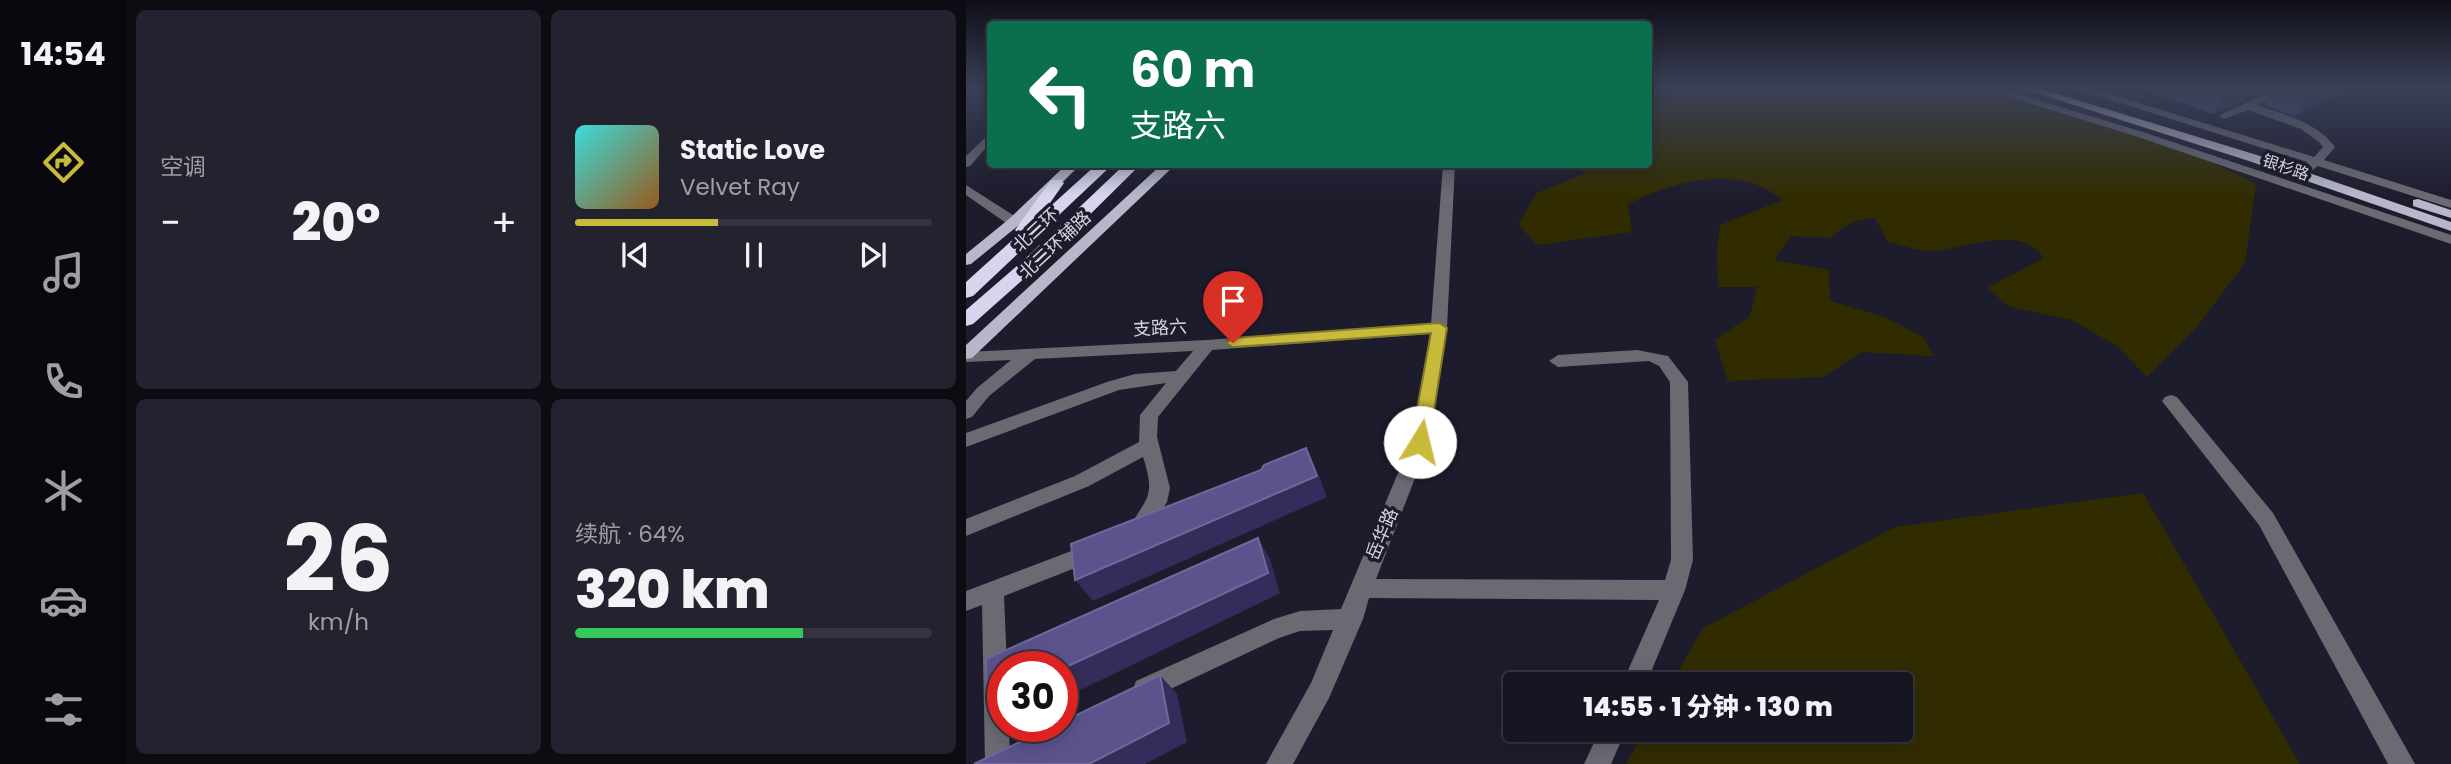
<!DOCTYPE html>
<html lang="zh">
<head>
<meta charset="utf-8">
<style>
  :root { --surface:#161522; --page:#23222f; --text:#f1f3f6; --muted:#9e9fa5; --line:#353440; --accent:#c8bb3b }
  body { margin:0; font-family:Poppins,"Noto Sans SC",sans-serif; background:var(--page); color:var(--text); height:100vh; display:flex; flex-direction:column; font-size:26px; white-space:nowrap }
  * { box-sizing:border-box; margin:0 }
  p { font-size:23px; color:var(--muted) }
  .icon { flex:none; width:38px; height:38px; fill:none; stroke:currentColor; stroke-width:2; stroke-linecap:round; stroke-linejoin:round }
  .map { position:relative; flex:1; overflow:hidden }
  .panel { display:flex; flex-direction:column; gap:10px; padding:10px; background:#0c0c13; width:840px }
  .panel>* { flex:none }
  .top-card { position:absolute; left:21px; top:21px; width:665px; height:147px; border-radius:7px; box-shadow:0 4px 18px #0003,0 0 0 2px var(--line); background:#0b6e4f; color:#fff; overflow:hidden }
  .speed { position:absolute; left:21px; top:651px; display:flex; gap:14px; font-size:35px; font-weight:700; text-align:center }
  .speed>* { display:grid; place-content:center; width:91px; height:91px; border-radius:50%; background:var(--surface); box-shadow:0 4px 18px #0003,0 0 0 2px var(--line); line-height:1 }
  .speed .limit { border:10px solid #d22; background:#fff; color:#111 }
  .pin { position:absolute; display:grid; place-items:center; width:60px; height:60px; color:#fff; margin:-72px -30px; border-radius:50% 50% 50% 0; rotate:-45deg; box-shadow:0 0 7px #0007 }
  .pin .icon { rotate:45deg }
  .me { position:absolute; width:77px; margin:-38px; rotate:9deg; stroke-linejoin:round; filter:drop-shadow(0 0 5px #0008) }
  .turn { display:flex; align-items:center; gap:24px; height:147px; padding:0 28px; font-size:32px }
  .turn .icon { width:91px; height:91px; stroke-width:2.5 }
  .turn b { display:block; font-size:49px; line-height:60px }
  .big { font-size:52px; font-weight:800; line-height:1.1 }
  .panel .card { flex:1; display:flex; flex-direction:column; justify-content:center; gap:10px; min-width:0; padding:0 24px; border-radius:10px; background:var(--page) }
  .panel .dial { align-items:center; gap:0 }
  .dial b { font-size:91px; line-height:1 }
  .song { display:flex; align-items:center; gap:21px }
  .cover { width:84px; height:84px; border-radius:10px; background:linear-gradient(135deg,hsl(180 70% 55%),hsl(30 70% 35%)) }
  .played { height:7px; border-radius:4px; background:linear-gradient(90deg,var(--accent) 40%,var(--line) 40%) }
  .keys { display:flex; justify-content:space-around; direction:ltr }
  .heat { display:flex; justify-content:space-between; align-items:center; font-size:38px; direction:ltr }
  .charge { height:10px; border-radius:5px; background:linear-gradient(90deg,#34c759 64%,var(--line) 0) }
  .panel .tiles { flex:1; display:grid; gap:10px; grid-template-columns:repeat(2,1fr) }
  .trip { position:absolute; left:537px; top:672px; width:410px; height:70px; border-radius:7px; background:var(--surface); box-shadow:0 4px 18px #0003,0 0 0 2px var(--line); font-weight:800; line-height:70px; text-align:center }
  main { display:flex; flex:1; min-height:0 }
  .tabs { display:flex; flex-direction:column; width:126px; justify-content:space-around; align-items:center; background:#09080e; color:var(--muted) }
  .tabs .icon { width:49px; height:49px }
  .tabs .current { color:var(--accent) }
  .tabs b { font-size:32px; color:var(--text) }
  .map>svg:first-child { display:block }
  .green { fill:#312c00 }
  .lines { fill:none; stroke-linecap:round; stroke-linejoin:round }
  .minor { fill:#6a6a73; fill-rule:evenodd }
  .major { fill:#b8b7ca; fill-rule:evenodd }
  .highway { fill:#d6d5ed; fill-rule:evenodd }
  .wall { fill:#4e4482 }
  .shaded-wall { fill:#342d5c }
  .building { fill:#5c538c; stroke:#6f6899; stroke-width:2 }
  .route { fill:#c8bb3b; stroke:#827a26; stroke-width:2 }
  .labels { text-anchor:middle; stroke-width:7; stroke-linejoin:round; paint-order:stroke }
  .far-street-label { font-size:16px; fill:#d4d4df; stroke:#1d1c2d }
  .street-label { font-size:18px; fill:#d4d4df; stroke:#1d1c2d }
</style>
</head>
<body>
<main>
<nav class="tabs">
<b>14:54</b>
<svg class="icon current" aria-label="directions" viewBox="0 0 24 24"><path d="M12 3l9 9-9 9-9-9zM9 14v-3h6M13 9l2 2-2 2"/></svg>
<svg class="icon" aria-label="music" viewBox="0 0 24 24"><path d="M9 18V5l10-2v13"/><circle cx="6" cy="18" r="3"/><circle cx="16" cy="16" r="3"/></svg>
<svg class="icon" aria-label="phone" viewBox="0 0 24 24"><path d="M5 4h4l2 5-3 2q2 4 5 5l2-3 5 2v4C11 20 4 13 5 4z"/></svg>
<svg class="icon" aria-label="climate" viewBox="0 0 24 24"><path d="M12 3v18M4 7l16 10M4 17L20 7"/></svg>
<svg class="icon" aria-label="car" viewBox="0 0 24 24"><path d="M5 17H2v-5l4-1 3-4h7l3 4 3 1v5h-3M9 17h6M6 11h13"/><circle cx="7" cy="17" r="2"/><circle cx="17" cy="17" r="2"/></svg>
<svg class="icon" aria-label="filters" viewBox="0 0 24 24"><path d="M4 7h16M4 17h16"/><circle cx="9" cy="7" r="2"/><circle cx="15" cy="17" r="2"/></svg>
</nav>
<section class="panel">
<div class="tiles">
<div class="card"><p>空调</p>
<div class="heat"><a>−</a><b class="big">20°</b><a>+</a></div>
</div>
<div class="card">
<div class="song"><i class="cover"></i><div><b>Static Love</b><p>Velvet Ray</p></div></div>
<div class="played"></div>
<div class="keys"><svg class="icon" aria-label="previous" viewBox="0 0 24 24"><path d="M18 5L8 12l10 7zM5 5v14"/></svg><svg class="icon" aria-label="pause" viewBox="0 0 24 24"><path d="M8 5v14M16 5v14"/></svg><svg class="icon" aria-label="next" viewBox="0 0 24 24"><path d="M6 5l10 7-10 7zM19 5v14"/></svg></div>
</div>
<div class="card dial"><b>26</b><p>km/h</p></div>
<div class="card"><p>续航 · 64%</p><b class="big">320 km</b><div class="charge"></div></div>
</div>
</section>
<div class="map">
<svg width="1485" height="764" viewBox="0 0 1485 764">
  <rect width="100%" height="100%" fill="#1d1c2d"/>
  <path class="green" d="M683,89H1017L1235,157L1290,184L1279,263L1230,328L1181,377L1151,346L1106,320L1044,307L1021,288L1078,258C1051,222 1002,249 965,251C952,251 936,245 922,242L909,218C890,219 877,225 865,238L825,236L808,260L863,270L864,301L919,317L957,337L968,356L896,352L857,377L762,381L749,340L784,316L791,287H752L751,249L754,225L817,200C808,194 799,187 789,184C747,170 699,186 662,204L666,232L571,245L552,224L571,193L619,173L613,165L682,164Z
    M1177,493L1334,764H660L679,730H934V684H705L737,628L929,527Z"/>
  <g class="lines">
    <path class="minor" d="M1018,89H1036L1180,133L1485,235V244L1172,137Z
      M1110,89H1128L1348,157L1357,147L1353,142L1335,129L1282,110L1258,119L1252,116L1309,89H1324L1291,105C1319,115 1351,122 1369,147L1358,160L1485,200V208L1352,166L1337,177H1329V171L1341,162Z
      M24,133V143L4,166L0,167V156Z
      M477,164H489L481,328L463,442L410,579L699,580L705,560L704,382L693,366L683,361L592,367L583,361L592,355L671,350L702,356L722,382L727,560L719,590L680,684H656L693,600L403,598L397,619L363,698L327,764H300L345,683L367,630L334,631L313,638L179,701L170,697L167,689L170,681L308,619L334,611L375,609L445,442L464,334L246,350L192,417L191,437L204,488L201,502L179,538L172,540L165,538L161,532C179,497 191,500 177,457L123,486L0,536V519L109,476L173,442L174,415L200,383L153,390L0,447V433L141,382L169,374L210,371L227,351L69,359L23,396L6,417L0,419V401L11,388L45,360L0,362V352L241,340L465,324Z
      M0,185L53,219V225H43L0,195Z
      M1205,395L1211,397L1307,513L1449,764H1422L1293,525L1196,401L1199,397Z
      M129,542L137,545L140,551L137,557L38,596L41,667H37V726H43L44,761L43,764H19L16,605L0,611V591Z
      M634,730H660L645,764H618Z"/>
    <path class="major" d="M1058,89H1075L1291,155L1485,222V231L1283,161Z
      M101,164H115L53,225L5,264L0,265V254L43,219Z
      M196,164H210L6,358L0,359V345Z
      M1452,199L1485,210V218L1447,206V200Z"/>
    <path class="highway" d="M131,164H147L7,296L0,298V282L53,234L49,230L85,180H95L98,183L77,213Z
      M159,164H175L71,267L7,324L0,326V310L59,259Z"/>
  </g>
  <path class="wall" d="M1174,89H1302L1247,114L1187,92L1183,93Z
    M1305,89H1383L1329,116L1298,105Z"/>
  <path class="shaded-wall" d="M1260,89H1302L1247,114L1257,91Z
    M1347,89H1383L1329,116L1341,92Z
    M340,448L350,469L361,497L127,601L109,580Z
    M292,538L304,559L314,593L96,699V669Z
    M194,675L211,694L221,742L179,764H123Z
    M37,697V718L21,705Z"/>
  <path class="building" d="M1332,89H1347L1341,92Z
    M340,448L351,476L109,580L105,544L295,470L298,465Z
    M292,538L302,573L96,669V667H37V697L21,705L20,659Z
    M194,675L203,723L123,764H8L87,726H96V722Z"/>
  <linearGradient id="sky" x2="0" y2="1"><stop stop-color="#100f19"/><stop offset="0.45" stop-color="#3a4057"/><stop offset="1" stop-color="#3a4057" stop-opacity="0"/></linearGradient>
  <rect width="1485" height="196" fill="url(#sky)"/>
  <path class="route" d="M473,323L481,328L463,442L454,449L445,442L465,333L267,347L260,343L267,338Z"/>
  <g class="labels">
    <g class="far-street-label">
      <text transform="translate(1320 167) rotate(19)" y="6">银杉路</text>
    </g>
    <g class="street-label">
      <text transform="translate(70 230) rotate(-43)" y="6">北二环</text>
      <text transform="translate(89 245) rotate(-43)" y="6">北二环辅路</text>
      <text transform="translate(194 328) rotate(-3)" y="6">支路六</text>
      <text transform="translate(416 534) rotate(-67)" y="6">岳华路</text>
    </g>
  </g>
</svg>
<div class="speed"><div class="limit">30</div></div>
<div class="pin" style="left:267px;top:343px;background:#d93025"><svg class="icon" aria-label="arrive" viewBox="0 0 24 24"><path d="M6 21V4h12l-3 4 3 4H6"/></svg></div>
<svg class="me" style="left:454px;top:442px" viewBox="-20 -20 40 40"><circle r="19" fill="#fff"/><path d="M0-13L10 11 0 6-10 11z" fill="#c8bb3b"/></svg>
<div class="trip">14:55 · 1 分钟 · 130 m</div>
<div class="top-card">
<div class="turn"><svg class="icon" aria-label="left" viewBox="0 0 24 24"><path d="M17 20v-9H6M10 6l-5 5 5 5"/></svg><div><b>60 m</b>支路六</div></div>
</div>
</div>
</main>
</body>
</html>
